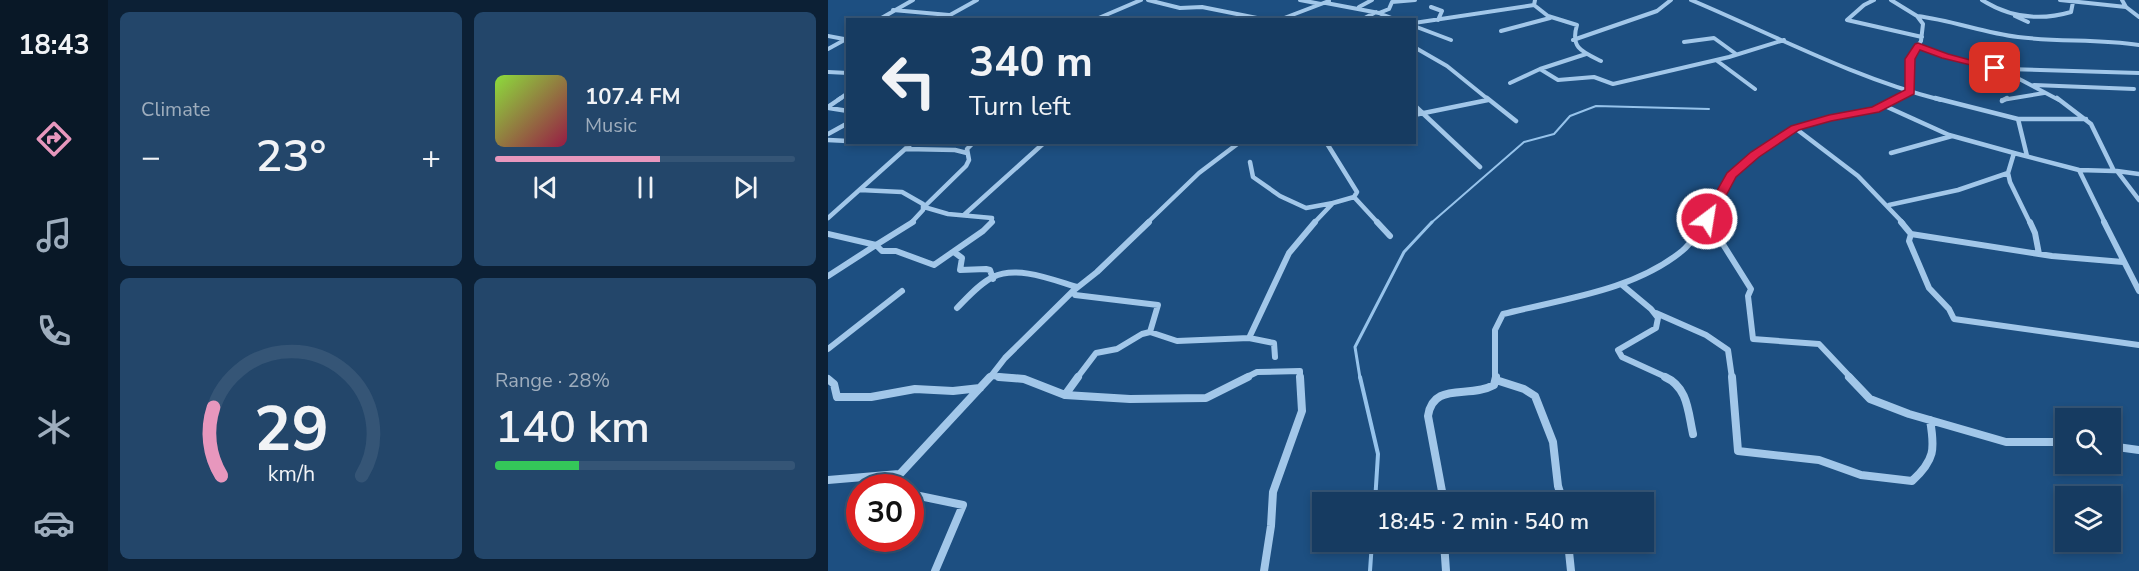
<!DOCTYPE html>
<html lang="en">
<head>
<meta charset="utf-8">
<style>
  :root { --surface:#163b61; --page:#23466a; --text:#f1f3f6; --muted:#9eadbd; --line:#355576; --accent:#e797bd }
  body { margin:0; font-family:"Nunito Sans",sans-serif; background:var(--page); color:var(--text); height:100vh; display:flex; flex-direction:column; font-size:22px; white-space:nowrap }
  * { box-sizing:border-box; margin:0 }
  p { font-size:20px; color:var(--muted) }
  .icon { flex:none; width:33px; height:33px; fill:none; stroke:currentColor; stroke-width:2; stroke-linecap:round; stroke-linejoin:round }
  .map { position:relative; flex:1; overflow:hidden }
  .sheet { display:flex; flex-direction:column; gap:12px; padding:12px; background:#0c2035; width:720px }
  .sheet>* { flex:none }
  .top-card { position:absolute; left:18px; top:18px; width:570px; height:126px; border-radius:0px; box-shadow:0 3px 9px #0003,0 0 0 2px var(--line); background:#163b61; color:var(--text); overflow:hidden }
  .fabs { position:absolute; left:1227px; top:408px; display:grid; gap:12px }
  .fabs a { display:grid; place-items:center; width:66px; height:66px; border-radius:0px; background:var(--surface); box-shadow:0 3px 9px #0003,0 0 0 2px var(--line); font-size:30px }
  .speed { position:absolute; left:18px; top:474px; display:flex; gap:12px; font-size:30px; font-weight:700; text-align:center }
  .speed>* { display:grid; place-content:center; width:78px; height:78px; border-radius:50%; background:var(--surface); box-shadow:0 3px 9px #0003,0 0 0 2px var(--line); line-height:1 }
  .speed .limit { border:9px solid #d22; background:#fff; color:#111 }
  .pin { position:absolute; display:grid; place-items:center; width:51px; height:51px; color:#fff; margin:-26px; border-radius:12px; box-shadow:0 3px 9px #0006 }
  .me { position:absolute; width:66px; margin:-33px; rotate:31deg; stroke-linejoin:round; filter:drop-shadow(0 0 4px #0008) }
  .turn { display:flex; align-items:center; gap:21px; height:126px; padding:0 24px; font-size:27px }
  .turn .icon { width:78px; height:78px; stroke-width:2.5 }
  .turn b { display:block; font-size:42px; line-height:51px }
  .big { font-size:45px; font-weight:600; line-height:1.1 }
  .sheet .tile { flex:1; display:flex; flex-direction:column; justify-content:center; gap:9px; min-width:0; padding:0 21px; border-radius:9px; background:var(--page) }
  .sheet .dial { align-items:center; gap:0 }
  .dial svg { height:156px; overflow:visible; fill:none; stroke:var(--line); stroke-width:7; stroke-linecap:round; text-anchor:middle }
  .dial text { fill:var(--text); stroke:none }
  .song { display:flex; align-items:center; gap:18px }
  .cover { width:72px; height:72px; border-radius:9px; background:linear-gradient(135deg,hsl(90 70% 55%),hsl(340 70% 35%)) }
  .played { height:6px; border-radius:3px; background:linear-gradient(90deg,var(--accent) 55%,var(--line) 55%) }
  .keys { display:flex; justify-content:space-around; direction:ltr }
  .heat { display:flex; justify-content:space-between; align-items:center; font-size:33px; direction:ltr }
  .charge { height:9px; border-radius:4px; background:linear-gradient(90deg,#34c759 28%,var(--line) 0) }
  .sheet .tiles { flex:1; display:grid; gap:12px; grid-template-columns:repeat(2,1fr) }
  .trip { position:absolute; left:484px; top:492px; width:342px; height:60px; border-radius:0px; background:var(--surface); box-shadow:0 3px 9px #0003,0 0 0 2px var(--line); font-weight:600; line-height:60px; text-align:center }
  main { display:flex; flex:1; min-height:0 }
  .tabs { display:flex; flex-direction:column; width:108px; justify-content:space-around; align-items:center; background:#091827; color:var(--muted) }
  .tabs .icon { width:42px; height:42px }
  .tabs .current { color:var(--accent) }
  .tabs b { font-size:27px; color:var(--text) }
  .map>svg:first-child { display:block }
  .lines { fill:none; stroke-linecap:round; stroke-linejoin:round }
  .stream-far2 { stroke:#96c3eb; stroke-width:2 }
  .stream-far1 { stroke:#96c3eb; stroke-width:3 }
  .stream { stroke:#96c3eb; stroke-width:4 }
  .street-far3 { stroke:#a2c7e9; stroke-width:4 }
  .street-far2 { stroke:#a2c7e9; stroke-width:4.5 }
  .street-far1 { stroke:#a2c7e9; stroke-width:6 }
  .street { stroke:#a2c7e9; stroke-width:8 }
  .route { fill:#e11d48; stroke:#92132f; stroke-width:1.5 }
</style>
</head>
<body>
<main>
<nav class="tabs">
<b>18:43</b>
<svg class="icon current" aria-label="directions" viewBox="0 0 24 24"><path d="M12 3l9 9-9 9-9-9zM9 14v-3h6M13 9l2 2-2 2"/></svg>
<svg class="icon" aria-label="music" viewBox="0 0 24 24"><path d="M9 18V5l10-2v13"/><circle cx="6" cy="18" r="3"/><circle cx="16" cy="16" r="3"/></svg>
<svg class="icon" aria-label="phone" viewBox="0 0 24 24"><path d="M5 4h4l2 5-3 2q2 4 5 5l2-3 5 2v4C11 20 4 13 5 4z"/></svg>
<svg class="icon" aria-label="climate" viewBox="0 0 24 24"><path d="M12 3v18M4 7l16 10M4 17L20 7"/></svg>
<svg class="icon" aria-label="car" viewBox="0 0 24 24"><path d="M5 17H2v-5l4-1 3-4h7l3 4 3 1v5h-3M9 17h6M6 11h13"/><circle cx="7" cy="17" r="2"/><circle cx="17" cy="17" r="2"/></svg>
</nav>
<section class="sheet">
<div class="tiles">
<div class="tile"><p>Climate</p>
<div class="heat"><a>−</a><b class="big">23°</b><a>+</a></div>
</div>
<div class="tile">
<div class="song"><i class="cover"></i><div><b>107.4 FM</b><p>Music</p></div></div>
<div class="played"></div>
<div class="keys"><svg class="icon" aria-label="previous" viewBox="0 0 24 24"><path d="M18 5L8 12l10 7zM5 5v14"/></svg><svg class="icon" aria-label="pause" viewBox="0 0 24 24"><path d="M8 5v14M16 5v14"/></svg><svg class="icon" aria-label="next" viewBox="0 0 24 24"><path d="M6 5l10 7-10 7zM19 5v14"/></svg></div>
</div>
<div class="tile dial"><svg viewBox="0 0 100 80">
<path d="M14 69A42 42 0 1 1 86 69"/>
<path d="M14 69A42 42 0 0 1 10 34" stroke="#e797bd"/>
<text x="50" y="56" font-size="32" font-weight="700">29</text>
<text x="50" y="72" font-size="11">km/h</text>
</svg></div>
<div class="tile"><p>Range · 28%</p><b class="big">140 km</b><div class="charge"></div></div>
</div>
</section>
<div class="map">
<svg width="1311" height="571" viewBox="0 0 1311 571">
  <rect width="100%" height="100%" fill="#1d4f81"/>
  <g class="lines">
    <path class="stream-far2" d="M603,223L696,142L726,134L742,116L768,106L881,109"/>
    <path class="stream-far1" d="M532,378L527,347L576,252L604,222"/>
    <path class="stream" d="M532,377L550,454L547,502
      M542,571L544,542"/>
    <path class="street-far3" d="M320,0L352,8L374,7L439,20
      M472,0L493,4
      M707,0L706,5L720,16L749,25C742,48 754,52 773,61
      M863,0C946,35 1026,78 1113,100
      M1046,0L1036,5L1019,20L1094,37
      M1063,0L1089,16L1095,24L1093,41L1082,59V92
      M1154,0C1181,17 1212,21 1243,12L1245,2
      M1232,0L1298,7
      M1294,0L1298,7L1311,17
      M498,3L551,13L561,9L564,2L587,0
      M531,7L544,0
      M603,7L614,11L610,20
      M65,10L121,15
      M553,14L569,20
      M1089,16C1123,20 1156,33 1190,37C1230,42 1271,39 1311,45
      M1187,16L1200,22
      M50,20L85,0
      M113,20L149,0
      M266,20L313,0
      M451,20L501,1
      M533,20L548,12
      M586,23L706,5
      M586,26L623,40
      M673,31L722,18
      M0,36L16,39
      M745,40L829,11L843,0
      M856,42L886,38L908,54
      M1090,46L1117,56L1176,71L1231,100
      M586,47L619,66L661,100
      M0,49L20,38
      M888,60L927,89
      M712,69L730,80L766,77L785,84L901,57L956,40
      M1177,69L1311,73
      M0,72L20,73
      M682,83L712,69L758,54
      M1206,85L1306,89
      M10,100L20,93
      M1067,100L1082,92
      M1174,100L1216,93"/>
    <path class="street-far2" d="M659,98L688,121
      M1107,98L1190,119L1199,156
      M1229,98L1263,124L1286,171H1289L1311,200
      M1174,101L1179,98
      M586,105L652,167
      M1057,106L1121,135L1186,153L1180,173L1130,190L1061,205
      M0,107L13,98
      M1,108L20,111
      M586,115L660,100
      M1190,119H1258
      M967,128L1030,176L1075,223
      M0,134L20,123
      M0,140L20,141
      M36,142L83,144
      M146,142L139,149L141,160L138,166L96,207L120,214L164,218L163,223
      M78,149L127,150L139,153
      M1063,153L1124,136
      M1186,153L1251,170L1286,171
      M422,162L425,177L452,196L478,208L505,203
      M1251,170L1277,223
      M1289,171L1311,174
      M1180,173L1182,182L1202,223
      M32,190L74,192L95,204V210L83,223
      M526,197L550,223
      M137,214L217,142
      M0,218L85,142
      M879,219L882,223
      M319,223L371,173L412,142
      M486,223L505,203L526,197L529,192L498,142
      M876,223L903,175L927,154L967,128L1001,118L1047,110L1070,98"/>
    <path class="street-far1" d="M85,222L48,245L54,251H68L106,265L155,231L164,222
      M549,222L562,236
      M881,222L923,289L920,296L925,339L991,344L1023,378
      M1073,222L1083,234L1224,256L1295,262
      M1202,222L1207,233L1211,254
      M1276,222L1311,291
      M0,234L48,245
      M1083,234L1081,241L1101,288L1121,309L1126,319L1311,345
      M126,252L134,258L132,270L158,269L162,270L165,279
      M0,276L48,245
      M793,284L823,309L830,318L828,328L790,350L794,357L840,378
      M245,291L247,295L330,305L322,332
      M129,308C140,297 151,284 165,277C189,265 225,280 249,287
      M828,313L878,335L900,350L904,378
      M421,338L461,253L487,222
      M0,349L74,291
      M161,378L163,376
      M188,378L163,376L177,358L245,291L269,272L321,222
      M249,378L268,353L289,349L314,334L322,332L349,341L421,338L446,343L447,357
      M417,378L429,372L472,371V378
      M667,378V330L675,314C734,299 805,291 854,251C863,244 870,231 877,222"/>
    <path class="street" d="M171,377L196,379L237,395L250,377
      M837,377C860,387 860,412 865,434
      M904,377L910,451L991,460L1033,475L1084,481C1107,460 1107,449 1102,420
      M1021,377L1042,399L1081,414L1178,442H1238
      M0,379L6,384L9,397H43L87,389L125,391L152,388
      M668,380L696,389L707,396L725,442L730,486L735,502
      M237,395L302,399L378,398L420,377
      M1282,446L1311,450
      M0,480L71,474
      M59,488L162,377
      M82,494L135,505L107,571
      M616,502L600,416C605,381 641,399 666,385L668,377
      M616,542L618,571
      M740,542L743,571
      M436,571L443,526L445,492L474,411L472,377"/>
  </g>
  <path class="route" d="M1090,43L1120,54L1172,68L1167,71L1114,58L1092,50L1087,59L1086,94L1051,112L1003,121L971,130L931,157L908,177L884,222H875L873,219L899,173L923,152L963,126L1001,115L1044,107L1077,90V59L1087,44Z"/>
</svg>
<div class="fabs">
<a><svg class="icon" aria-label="search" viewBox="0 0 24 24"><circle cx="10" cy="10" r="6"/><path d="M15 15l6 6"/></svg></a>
<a><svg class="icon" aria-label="layers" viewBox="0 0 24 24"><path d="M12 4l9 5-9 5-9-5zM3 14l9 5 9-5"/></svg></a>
</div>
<div class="speed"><div class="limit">30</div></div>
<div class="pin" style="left:1167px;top:68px;background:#d93025"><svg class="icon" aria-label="arrive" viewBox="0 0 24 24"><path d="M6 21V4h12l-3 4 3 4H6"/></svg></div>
<svg class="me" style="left:879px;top:219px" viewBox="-20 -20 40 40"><circle r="17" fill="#e11d48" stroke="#fff" stroke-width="3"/><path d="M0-11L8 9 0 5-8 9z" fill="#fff"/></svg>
<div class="trip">18:45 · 2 min · 540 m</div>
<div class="top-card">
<div class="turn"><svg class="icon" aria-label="left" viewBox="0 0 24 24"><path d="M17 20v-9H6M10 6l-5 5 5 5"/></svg><div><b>340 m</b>Turn left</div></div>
</div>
</div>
</main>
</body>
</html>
